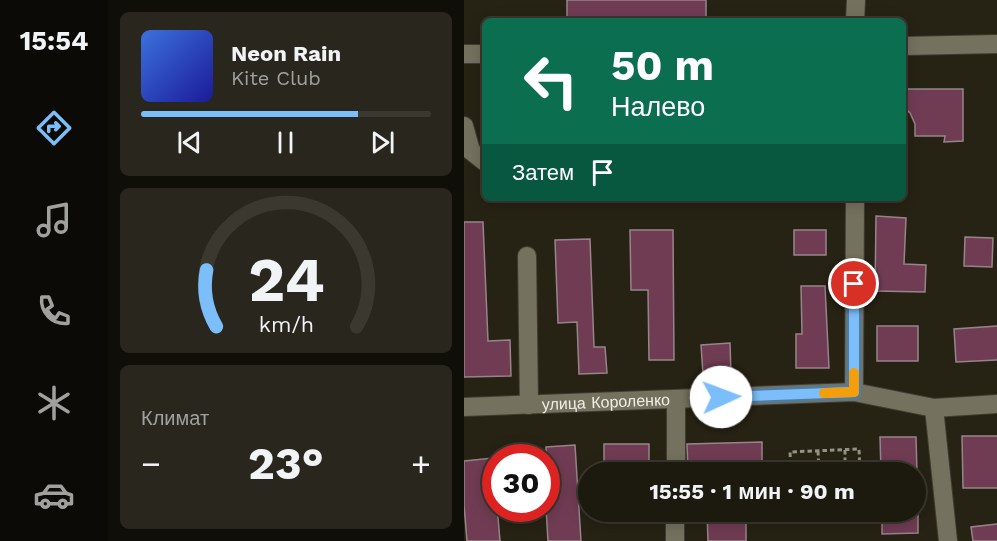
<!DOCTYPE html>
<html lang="ru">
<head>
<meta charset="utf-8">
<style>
  :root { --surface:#1c1a0f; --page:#29271d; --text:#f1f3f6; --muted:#a0a19e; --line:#3a382f; --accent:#7cbef9 }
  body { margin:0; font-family:"Work Sans",sans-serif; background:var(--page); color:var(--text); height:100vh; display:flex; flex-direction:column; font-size:22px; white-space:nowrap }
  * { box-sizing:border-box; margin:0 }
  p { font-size:20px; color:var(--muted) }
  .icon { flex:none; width:33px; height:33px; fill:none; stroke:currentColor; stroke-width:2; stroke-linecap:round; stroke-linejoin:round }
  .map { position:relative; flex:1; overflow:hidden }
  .details { display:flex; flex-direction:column; gap:12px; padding:12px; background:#0f0e08; width:356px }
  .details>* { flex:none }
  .guide { position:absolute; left:18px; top:18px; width:424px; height:183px; border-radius:9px; box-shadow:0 3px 15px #0003,0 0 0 2px var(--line); background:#0b6e4f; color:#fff; overflow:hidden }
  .speed { position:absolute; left:18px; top:444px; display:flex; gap:12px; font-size:30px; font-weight:700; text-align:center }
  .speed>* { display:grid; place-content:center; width:78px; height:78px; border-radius:50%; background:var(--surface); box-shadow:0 3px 15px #0003,0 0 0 2px var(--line); line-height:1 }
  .speed .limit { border:9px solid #d22; background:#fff; color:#111 }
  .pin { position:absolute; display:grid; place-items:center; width:51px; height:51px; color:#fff; margin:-26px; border:3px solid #fff; border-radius:50%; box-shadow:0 2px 6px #0007 }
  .me { position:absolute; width:66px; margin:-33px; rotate:88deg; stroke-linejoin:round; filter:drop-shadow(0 0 4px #0008) }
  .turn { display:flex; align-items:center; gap:21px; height:126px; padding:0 30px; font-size:27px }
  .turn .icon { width:78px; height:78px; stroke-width:2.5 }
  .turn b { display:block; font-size:42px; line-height:51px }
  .then { display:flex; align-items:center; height:57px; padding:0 30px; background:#0003; gap:12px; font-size:22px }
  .big { font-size:45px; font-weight:700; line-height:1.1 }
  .details .card { flex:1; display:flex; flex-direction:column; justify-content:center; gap:9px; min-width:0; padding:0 21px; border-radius:9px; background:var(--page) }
  .details .dial { align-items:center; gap:0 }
  .dial svg { height:156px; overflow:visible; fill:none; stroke:var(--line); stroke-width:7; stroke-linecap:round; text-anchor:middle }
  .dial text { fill:var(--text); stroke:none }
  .song { display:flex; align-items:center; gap:18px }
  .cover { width:72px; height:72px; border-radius:9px; background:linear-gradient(135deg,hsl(220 70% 55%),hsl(240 70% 35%)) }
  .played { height:6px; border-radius:3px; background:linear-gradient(90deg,var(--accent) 75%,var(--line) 75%) }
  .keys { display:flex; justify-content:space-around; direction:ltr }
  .heat { display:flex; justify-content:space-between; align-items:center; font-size:33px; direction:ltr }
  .trip { position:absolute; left:114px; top:462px; width:348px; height:60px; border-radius:30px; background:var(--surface); box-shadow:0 3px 15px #0003,0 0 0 2px var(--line); font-weight:700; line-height:60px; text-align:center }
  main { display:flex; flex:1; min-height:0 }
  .menu { display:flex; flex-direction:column; width:108px; justify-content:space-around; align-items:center; background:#0b0a06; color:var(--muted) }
  .menu .icon { width:42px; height:42px }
  .menu .current { color:var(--accent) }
  .menu b { font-size:27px; color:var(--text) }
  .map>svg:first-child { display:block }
  .building { fill:#703c53; stroke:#97848b; stroke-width:1.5 }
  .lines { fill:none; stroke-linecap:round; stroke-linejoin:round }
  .minor-casing { stroke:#403e33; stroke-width:20 }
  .path { stroke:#959286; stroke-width:3; stroke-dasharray:4.5 3; stroke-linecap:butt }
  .minor { stroke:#75715f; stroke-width:18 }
  .route-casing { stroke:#517ca2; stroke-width:15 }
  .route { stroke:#7cbef9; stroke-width:10 }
  .slow { stroke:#f59e0b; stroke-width:10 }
  .labels { text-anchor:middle; stroke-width:6; stroke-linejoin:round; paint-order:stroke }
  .street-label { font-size:16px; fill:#f0eee4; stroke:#1d190a }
</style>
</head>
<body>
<main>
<nav class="menu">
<b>15:54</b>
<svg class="icon current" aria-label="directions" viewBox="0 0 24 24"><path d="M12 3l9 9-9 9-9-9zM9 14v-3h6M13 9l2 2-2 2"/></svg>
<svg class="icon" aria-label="music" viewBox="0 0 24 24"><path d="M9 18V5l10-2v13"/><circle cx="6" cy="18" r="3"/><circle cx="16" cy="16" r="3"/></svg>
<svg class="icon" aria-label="phone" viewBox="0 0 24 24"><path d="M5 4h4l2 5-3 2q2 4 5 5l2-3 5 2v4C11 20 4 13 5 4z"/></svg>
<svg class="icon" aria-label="climate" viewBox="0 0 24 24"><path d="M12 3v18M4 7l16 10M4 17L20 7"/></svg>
<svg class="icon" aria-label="car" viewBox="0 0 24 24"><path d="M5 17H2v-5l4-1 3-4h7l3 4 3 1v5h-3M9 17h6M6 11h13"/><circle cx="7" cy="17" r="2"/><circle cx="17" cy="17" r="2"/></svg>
</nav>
<section class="details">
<div class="card">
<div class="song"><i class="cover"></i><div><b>Neon Rain</b><p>Kite Club</p></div></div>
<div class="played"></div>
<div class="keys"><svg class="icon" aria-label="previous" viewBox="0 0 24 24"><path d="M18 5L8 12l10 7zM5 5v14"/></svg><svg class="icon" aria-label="pause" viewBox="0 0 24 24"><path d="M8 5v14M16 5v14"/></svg><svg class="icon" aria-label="next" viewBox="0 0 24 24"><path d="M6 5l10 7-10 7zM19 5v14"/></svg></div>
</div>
<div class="card dial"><svg viewBox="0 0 100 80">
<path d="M14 69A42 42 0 1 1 86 69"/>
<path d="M14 69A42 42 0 0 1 9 40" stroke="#7cbef9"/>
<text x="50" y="56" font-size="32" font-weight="700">24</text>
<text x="50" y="72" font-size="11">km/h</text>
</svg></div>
<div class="card"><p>Климат</p>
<div class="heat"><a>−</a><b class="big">23°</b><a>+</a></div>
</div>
</section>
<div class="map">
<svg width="534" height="541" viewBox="0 0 534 541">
  <rect width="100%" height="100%" fill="#262214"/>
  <path class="building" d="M103,0H242V17H188V21H103Z
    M440,89H499V141L480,142L481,136H451V124L446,113L440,107Z
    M412,216L442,218L440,264L462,265L461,292L411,291Z
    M0,222H19L24,341L46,340L47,376L0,377Z
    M166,230H209L210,360H185L184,290H167Z
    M330,230H362V255H330Z
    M501,237L529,238L528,267L500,266Z
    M126,239L130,347H141L143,373L115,374L113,322L94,323L91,240Z
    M337,286H361L365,368H332V334H338Z
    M413,326H454V361H413Z
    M534,326V360L492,362L490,329Z
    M266,343L267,373L239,374L237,345Z
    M498,436H534V488H499Z
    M416,437H452L453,472H417Z
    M298,442V472H224L223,444Z
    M140,444H185V472H140Z
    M111,445L117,541H84L82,508V447Z
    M29,458L36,541H3L0,505V461Z
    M243,512H282V541H244Z
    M418,512H454V533L418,534Z
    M534,524V541H509L507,527Z"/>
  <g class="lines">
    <g class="minor-casing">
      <g id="minor">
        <path d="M391,21L392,0"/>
        <path d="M440,46L534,44"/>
        <path d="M0,54H21"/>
        <path d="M0,126L7,151L21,162"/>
        <path d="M63,256L65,405"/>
        <path d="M390,392L391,198"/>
        <path id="s1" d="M0,407L390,392L470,408L534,404"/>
        <path d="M470,408L484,541"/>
        <path d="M212,472V399"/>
        <path d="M211,541V512"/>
      </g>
    </g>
    <path class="path" d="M381,450V472
      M354,451L355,471
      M327,472L326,452L395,449L396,472
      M347,472H359
      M327,512L328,521H398L397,512
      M356,512L357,521
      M383,512V521"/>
    <use href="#minor" class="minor"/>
  </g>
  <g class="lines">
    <g class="route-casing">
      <path id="route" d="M257,397L390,392V284"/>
    </g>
    <use href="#route" class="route"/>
    <path class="slow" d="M360,393L390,392V373"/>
  </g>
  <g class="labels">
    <g class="street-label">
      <text dy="6" stroke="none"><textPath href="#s1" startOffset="142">улица Короленко</textPath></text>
    </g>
  </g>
</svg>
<div class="speed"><div class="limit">30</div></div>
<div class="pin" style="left:390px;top:284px;background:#d93025"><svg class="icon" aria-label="arrive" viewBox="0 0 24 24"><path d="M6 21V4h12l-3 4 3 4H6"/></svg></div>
<svg class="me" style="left:257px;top:397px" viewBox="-20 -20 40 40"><circle r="19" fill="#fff"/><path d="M0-13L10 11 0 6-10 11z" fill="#7cbef9"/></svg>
<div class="trip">15:55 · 1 мин · 90 m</div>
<div class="guide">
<div class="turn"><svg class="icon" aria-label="left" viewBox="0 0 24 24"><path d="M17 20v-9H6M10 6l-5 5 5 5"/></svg><div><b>50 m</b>Налево</div></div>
<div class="then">Затем<svg class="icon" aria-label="arrive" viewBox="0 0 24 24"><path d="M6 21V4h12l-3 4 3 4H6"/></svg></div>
</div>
</div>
</main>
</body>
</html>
